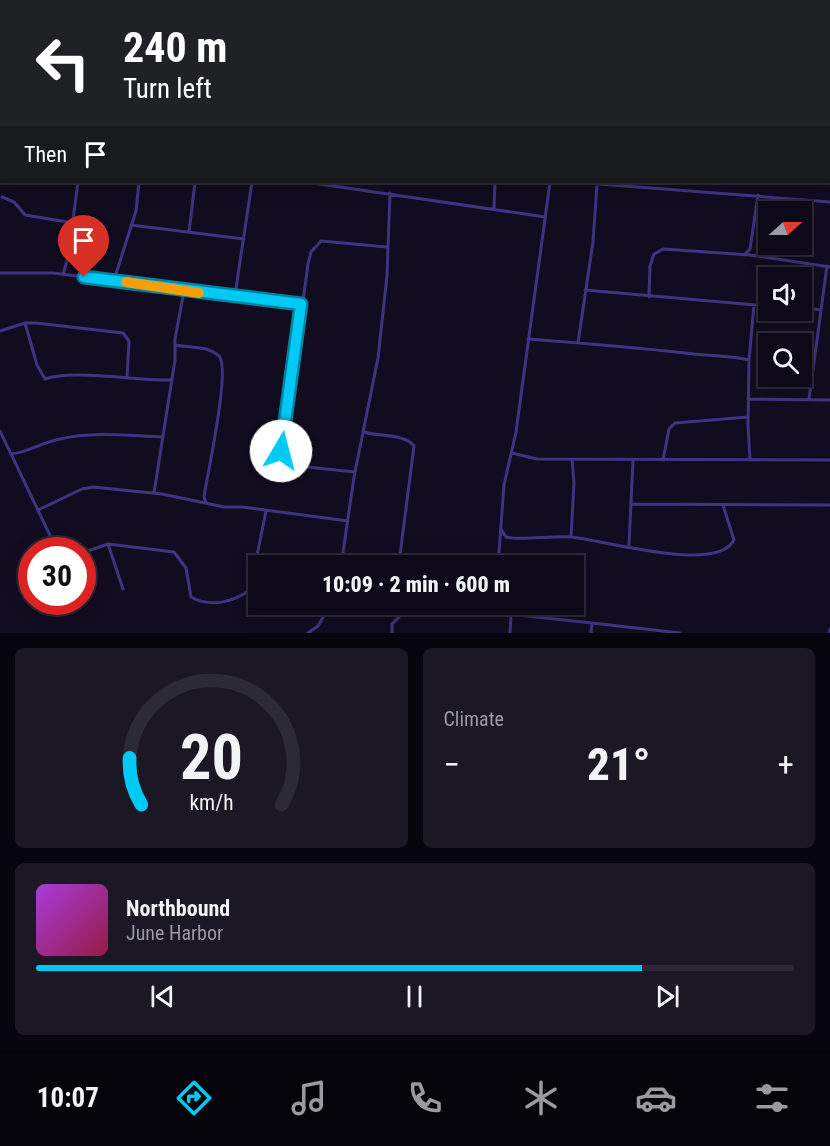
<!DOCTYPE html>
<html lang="en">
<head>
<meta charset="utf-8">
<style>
  :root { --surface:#0d0918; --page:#1b1725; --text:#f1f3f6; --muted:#9a9aa2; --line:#2d2a37; --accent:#00c9f6 }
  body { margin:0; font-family:"Roboto Condensed",sans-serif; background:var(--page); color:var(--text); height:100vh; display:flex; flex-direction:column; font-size:22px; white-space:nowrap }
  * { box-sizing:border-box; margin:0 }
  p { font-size:20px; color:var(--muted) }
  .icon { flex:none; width:33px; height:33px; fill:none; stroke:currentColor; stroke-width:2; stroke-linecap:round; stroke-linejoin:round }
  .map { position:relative; height:633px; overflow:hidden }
  .sheet { display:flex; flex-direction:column; gap:15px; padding:15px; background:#07050d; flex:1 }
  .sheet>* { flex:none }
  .hud { position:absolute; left:0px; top:0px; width:831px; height:183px; box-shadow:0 3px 15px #0003,0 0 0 2px var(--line); background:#202124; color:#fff; overflow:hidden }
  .needle { width:39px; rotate:69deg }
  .controls { position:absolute; left:758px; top:201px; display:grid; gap:12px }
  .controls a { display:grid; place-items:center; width:54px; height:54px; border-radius:0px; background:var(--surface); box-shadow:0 3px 15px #0003,0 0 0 2px var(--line); font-size:30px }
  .speed { position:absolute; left:18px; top:537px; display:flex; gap:12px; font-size:30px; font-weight:700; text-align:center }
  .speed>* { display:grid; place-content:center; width:78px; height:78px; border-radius:50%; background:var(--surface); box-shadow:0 3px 15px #0003,0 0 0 2px var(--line); line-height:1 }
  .speed .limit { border:9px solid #d22; background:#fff; color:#111 }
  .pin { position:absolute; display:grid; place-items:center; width:51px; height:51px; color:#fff; margin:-62px -26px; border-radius:50% 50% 50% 0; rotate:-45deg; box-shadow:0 0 6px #0007 }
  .pin .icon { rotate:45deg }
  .me { position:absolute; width:66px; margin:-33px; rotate:8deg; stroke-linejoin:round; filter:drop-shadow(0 0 4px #0008) }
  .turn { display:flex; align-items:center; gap:21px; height:126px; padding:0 24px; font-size:27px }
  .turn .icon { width:78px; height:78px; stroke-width:2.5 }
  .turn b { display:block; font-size:42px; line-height:51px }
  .then { display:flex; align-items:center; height:57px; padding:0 24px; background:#0003; gap:12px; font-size:22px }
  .big { font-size:45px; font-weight:800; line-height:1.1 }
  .sheet .tile { flex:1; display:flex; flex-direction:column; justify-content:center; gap:9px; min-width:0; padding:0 21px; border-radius:9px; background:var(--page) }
  .sheet .dial { align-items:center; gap:0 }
  .dial svg { height:156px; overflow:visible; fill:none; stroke:var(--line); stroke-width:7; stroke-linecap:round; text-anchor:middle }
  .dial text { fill:var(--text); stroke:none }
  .song { display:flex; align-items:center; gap:18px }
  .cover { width:72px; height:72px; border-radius:9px; background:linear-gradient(135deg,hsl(280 70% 55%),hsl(340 70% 35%)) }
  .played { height:6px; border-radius:3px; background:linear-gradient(90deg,var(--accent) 80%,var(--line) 80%) }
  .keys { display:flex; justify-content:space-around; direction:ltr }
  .heat { display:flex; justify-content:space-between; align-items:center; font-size:33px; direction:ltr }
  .sheet .tiles { flex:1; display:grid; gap:15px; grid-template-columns:1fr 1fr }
  .tile:last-child { grid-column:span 2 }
  .trip { position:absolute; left:248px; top:555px; width:336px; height:60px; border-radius:0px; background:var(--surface); box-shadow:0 3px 15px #0003,0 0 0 2px var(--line); font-weight:800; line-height:60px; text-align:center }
  .menu { display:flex; height:96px; justify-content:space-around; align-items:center; background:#05040a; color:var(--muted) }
  .menu .icon { width:42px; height:42px }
  .menu .active { color:var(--accent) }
  .menu b { font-size:27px; color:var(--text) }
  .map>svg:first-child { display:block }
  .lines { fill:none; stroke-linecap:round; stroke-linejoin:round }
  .minor { stroke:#3e3581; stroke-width:3 }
  .secondary { stroke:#7362ff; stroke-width:4.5 }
  .route-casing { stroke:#0083a0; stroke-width:15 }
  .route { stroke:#00c9f6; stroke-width:10 }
  .slow { stroke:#f59e0b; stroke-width:10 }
</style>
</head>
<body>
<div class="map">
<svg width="830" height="633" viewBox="0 0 830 633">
  <rect width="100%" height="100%" fill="#110c20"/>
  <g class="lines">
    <path class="minor" d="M22,0L26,2
      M171,0L186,2
      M82,2L83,0
      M136,2L137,0
      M282,2L283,0
      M306,182L545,217
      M573,182L830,202
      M2,197L14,202L25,215L74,223
      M494,208L495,182
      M131,225L244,239
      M189,232L195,182
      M744,255L750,249L758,195
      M0,273H53L301,304
      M63,275L68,257L78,182
      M114,280L136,211L139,182
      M585,290L768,306
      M235,295L252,182
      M649,297L650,266L654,254L663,249L750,255L830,267
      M801,307L821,310
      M25,323L37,365L45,379C72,369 137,381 170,380
      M0,331L25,323H36L123,333L129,341L127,378
      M528,339C580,343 632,347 685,353C707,356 727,355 749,360L748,426L750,460
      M578,343L593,242L597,184
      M175,345C189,348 207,345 219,356C231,369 207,475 204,497L206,503
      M749,360L754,305
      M748,399L830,400
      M809,399L827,266
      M0,431L57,550
      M364,432C378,437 404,433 414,446L400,555L395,566
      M512,453L537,459L830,460
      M11,454C29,452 43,442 60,439C94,431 129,436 163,437
      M663,460L669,429L675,423L748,417
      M355,472L288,465L282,459L308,264L311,252L321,241L387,247
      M154,493L175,360V339L184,291
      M631,504L830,505
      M38,510L82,489L93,487L162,494L224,507H242L348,521
      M501,529L506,537L512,538C532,539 552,536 571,537C604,540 717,574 734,540L723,505
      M571,537L574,483L572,459
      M108,544L123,589
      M629,545L633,460
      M82,553L108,544L174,552L186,568L191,597C211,608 233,602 250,590L266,511
      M341,564L355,566
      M341,566L354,477L378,358L387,276L390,193
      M498,566L504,485L516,432L550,182
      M495,604V612L499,613L592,623L591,633
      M592,623L680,633
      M308,633L318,626L331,604
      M392,633V624L400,616L416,609L495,608
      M510,633L511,615
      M829,633L830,629"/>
    <path class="secondary" d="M358,0L360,2"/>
  </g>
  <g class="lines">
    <g class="route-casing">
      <path id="route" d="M84,277L301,304L281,451"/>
    </g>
    <use href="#route" class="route"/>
    <path class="slow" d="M126,282L199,293"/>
  </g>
</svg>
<div class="controls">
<a><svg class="needle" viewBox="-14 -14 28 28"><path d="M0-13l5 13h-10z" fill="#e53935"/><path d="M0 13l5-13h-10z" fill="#9a9aa2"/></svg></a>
<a><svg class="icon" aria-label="sound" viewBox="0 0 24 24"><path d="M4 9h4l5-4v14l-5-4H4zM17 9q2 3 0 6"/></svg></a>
<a><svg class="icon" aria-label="search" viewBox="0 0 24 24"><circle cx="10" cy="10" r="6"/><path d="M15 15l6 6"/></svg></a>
</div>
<div class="speed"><div class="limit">30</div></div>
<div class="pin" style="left:84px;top:277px;background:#d93025"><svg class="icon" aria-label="arrive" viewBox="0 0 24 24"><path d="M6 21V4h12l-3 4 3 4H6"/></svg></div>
<svg class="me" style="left:281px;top:451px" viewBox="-20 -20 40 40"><circle r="19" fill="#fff"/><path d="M0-13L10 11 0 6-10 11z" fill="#00c9f6"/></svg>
<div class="trip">10:09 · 2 min · 600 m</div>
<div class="hud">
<div class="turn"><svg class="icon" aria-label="left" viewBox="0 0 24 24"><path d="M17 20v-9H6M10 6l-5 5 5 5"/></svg><div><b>240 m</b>Turn left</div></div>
<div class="then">Then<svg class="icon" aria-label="arrive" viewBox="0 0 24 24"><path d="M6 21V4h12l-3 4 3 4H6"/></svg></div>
</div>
</div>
<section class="sheet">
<div class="tiles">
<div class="tile dial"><svg viewBox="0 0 100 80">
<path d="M14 69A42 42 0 1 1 86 69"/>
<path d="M14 69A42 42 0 0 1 8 45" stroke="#00c9f6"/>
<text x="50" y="56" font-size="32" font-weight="700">20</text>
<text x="50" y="72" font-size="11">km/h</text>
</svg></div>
<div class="tile"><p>Climate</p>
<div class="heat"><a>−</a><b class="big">21°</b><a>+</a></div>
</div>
<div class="tile">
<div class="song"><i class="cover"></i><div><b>Northbound</b><p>June Harbor</p></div></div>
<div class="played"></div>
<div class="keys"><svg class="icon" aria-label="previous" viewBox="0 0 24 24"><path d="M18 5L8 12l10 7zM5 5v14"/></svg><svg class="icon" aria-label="pause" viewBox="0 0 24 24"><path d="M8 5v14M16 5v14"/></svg><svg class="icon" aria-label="next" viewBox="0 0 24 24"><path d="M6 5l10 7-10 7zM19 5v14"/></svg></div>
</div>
</div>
</section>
<nav class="menu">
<b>10:07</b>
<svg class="icon active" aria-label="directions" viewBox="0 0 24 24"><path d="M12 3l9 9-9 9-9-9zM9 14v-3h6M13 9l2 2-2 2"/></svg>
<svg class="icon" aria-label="music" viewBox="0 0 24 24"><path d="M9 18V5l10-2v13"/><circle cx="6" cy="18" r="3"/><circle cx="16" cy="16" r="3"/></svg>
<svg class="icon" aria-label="phone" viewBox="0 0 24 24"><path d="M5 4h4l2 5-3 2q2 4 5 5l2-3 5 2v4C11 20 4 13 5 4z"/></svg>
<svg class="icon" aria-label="climate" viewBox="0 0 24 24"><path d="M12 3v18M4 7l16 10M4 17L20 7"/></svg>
<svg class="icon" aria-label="car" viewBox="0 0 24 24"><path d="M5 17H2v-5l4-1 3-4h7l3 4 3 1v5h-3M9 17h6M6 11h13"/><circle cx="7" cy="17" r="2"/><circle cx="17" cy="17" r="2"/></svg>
<svg class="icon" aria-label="filters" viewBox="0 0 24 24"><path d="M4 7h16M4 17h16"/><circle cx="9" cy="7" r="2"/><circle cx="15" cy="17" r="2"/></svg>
</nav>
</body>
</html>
